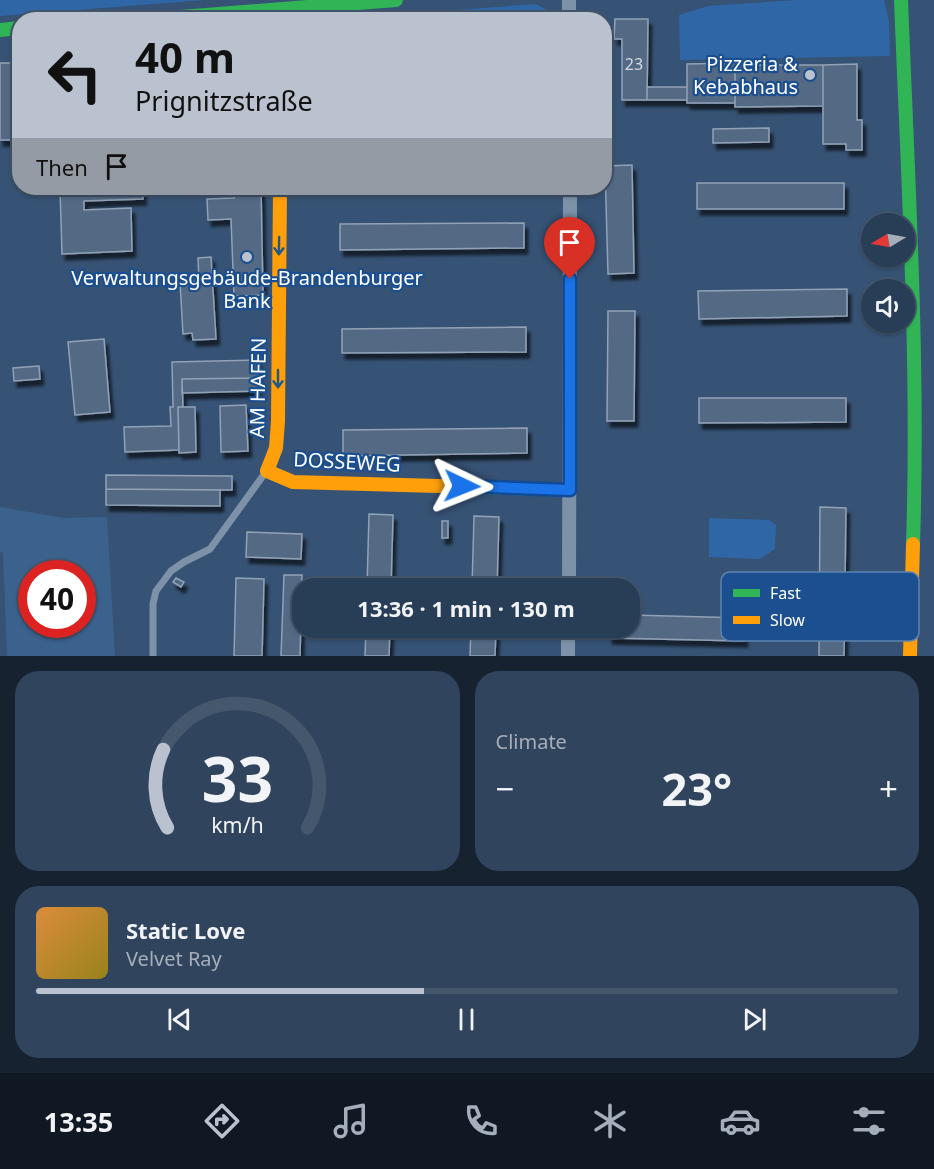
<!DOCTYPE html>
<html lang="en">
<head>
<meta charset="utf-8">
<style>
  :root { --surface:#283e57; --page:#30455d; --text:#f1f3f6; --muted:#a5aeba; --line:#44576d; --accent:#b9c2ce }
  body { margin:0; font-family:"Noto Sans",sans-serif; background:var(--page); color:var(--text); height:100vh; display:flex; flex-direction:column; font-size:22px; white-space:nowrap }
  * { box-sizing:border-box; margin:0 }
  p { font-size:20px; color:var(--muted) }
  .icon { flex:none; width:33px; height:33px; fill:none; stroke:currentColor; stroke-width:2; stroke-linecap:round; stroke-linejoin:round }
  .map { position:relative; height:656px; overflow:hidden }
  .panel { display:flex; flex-direction:column; gap:15px; padding:15px; background:#162230; flex:1 }
  .panel>* { flex:none }
  .banner { position:absolute; left:12px; top:12px; width:600px; height:183px; border-radius:24px; box-shadow:0 2px 4px #0004,0 0 0 2px var(--line); background:#b9c2ce; color:#111; overflow:hidden }
  .needle { width:39px; rotate:260deg }
  .tools { position:absolute; left:861px; top:213px; display:grid; gap:12px }
  .tools a { display:grid; place-items:center; width:54px; height:54px; border-radius:50%; background:var(--surface); box-shadow:0 2px 4px #0004,0 0 0 2px var(--line); font-size:30px }
  .speed { position:absolute; left:18px; top:560px; display:flex; gap:12px; font-size:30px; font-weight:700; text-align:center }
  .speed>* { display:grid; place-content:center; width:78px; height:78px; border-radius:50%; background:var(--surface); box-shadow:0 2px 4px #0004,0 0 0 2px var(--line); line-height:1 }
  .speed .limit { border:9px solid #d22; background:#fff; color:#111 }
  .pin { position:absolute; display:grid; place-items:center; width:51px; height:51px; color:#fff; margin:-62px -26px; border-radius:50% 50% 50% 0; rotate:-45deg; box-shadow:0 0 6px #0007 }
  .pin .icon { rotate:45deg }
  .me { position:absolute; width:66px; margin:-33px; rotate:92deg; stroke-linejoin:round; filter:drop-shadow(0 0 4px #0008) }
  .turn { display:flex; align-items:center; gap:21px; height:126px; padding:0 24px; font-size:27px }
  .turn .icon { width:78px; height:78px; stroke-width:2.5 }
  .turn b { display:block; font-size:42px; line-height:51px }
  .then { display:flex; align-items:center; height:57px; padding:0 24px; background:#0003; gap:12px; font-size:22px }
  .big { font-size:45px; font-weight:700; line-height:1.1 }
  .panel .card { flex:1; display:flex; flex-direction:column; justify-content:center; gap:9px; min-width:0; padding:0 21px; border-radius:24px; background:var(--page) }
  .panel .dial { align-items:center; gap:0 }
  .dial svg { height:156px; overflow:visible; fill:none; stroke:var(--line); stroke-width:7; stroke-linecap:round; text-anchor:middle }
  .dial text { fill:var(--text); stroke:none }
  .song { display:flex; align-items:center; gap:18px }
  .cover { width:72px; height:72px; border-radius:9px; background:linear-gradient(135deg,hsl(30 70% 55%),hsl(50 70% 35%)) }
  .played { height:6px; border-radius:3px; background:linear-gradient(90deg,var(--accent) 45%,var(--line) 45%) }
  .keys { display:flex; justify-content:space-around; direction:ltr }
  .heat { display:flex; justify-content:space-between; align-items:center; font-size:33px; direction:ltr }
  .panel .tiles { flex:1; display:grid; gap:15px; grid-template-columns:1fr 1fr }
  .card:last-child { grid-column:span 2 }
  .trip { position:absolute; left:292px; top:578px; width:348px; height:60px; border-radius:24px; background:var(--surface); box-shadow:0 2px 4px #0004,0 0 0 2px var(--line); font-weight:700; line-height:60px; text-align:center }
  .tab-bar { display:flex; height:96px; justify-content:space-around; align-items:center; background:#101923; color:var(--muted) }
  .tab-bar .icon { width:42px; height:42px }
  .tab-bar .selected { color:var(--accent) }
  .tab-bar b { font-size:27px; color:var(--text) }
  .map>svg:first-child { display:block }
  .green { fill:#2f66a5 }
  .water { fill:#3b618d; fill-rule:evenodd }
  .building { fill:#526984; stroke:#92a2b6; stroke-width:1.5; filter:url(#shadow) }
  .lines { fill:none; stroke-linecap:round; stroke-linejoin:round }
  .lane { stroke:#7d92a8; stroke-width:7 }
  .street { stroke:#7d92a8; stroke-width:14 }
  .fast { stroke:#30b455; stroke-width:14 }
  .slow { stroke:#ff9f0a; stroke-width:14 }
  .oneway { stroke:#1d5989 }
  .route-casing { stroke:#114b97; stroke-width:15 }
  .route { stroke:#1a73e8; stroke-width:10 }
  .poi-dot { fill:#b9c2ce; stroke:#1b4f8f; stroke-width:2 }
  .labels { text-anchor:middle; stroke-width:4.5; stroke-linejoin:round; paint-order:stroke }
  .number-label { font-size:16px; fill:#d4dae0 }
  .poi-label { font-size:20px; fill:#fff; stroke:#1b4f8f; text-anchor:end }
  .street-label { font-size:20px; fill:#fff; stroke:#1b4f8f }
  .key { fill:#1b4f8f; stroke:#5f84b1; stroke-width:1.5 }
  .key-label { font-size:16px; fill:#fff }
</style>
</head>
<body>
<div class="map">
<svg width="934" height="656" viewBox="0 0 934 656">
  <defs>
    <filter id="shadow"><feDropShadow dx="3.5" dy="6" stdDeviation="1.5" flood-color="#0009"/></filter>
  </defs>
  <rect width="100%" height="100%" fill="#365274"/>
  <path class="green" d="M0,0H205L0,16Z
    M795,0H884L889,21L890,56L680,60L679,15L708,6Z
    M536,4L552,13L553,19H332Z
    M709,518L769,520L776,525L775,549L760,559L709,557Z"/>
  <path class="water" d="M0,507L64,518L107,517L115,656H7L3,553L0,552ZM32,573H82V624H32Z"/>
  <path class="building" d="M615,19H648L647,100H622V39H614Z
    M0,63H20V140H0Z
    M735,63V103H687V64Z
    M857,64V120H862V150H846V144H823V65Z
    M735,65H823V106L735,107Z
    M647,87H687V100H647Z
    M769,128V142L713,143V129Z
    M632,165L634,273L608,274L605,166Z
    M697,183H844V209H697Z
    M60,188H142L143,199L84,201V210L131,208L132,251L62,254Z
    M234,188H261L263,295L234,296L231,219L208,220L207,199L234,198Z
    M524,223V248L340,250V224Z
    M211,257L216,339L193,340L192,333L183,334L180,282L199,281L198,258Z
    M847,289V316L699,319L698,291Z
    M608,311H635L634,421H607Z
    M526,327V352L342,353V329Z
    M104,339L110,412L75,415L68,342Z
    M258,360V378L182,379L183,407H178L179,450L125,452L124,427L171,426L170,407H173L172,362Z
    M39,366L40,379L14,381L13,368Z
    M258,378V391L182,393V379Z
    M699,398H846V422L699,423Z
    M246,405L248,451L221,452L220,406Z
    M178,407H195L196,452L179,453Z
    M527,428V453L343,456V430Z
    M106,475L232,476V490L106,489Z
    M106,489L220,490V506L106,505Z
    M820,507L846,508L844,656H819Z
    M369,514L393,515L391,588H367Z
    M474,516L499,517L497,588H472Z
    M442,521H448V538H442Z
    M247,532L302,534L301,559L246,557Z
    M284,575H302L300,656H281Z
    M176,578L184,582L181,587L173,582Z
    M236,578L264,579L262,656H234Z
    M630,615L745,618L744,641L609,638V627H630Z
    M366,627H390L389,656H365Z
    M471,627H496L495,656H470Z"/>
  <g class="lines">
    <path class="lane" d="M153,656V604L156,591L171,571L184,562L210,549L265,473"/>
    <path class="street" d="M569,20V0
      M569,588L570,188
      M568,656V627"/>
    <path class="fast" d="M901,0C908,181 919,363 913,544
      M142,20L396,0
      M0,30L20,28
      M475,487L570,490"/>
    <path class="slow" d="M280,188L278,421L276,448L267,471L293,482L475,487
      M910,656L913,544"/>
  </g>
  <defs><path id="oneway-shaft" d="M-6 0H5M1.5-3L5.5 0L1.5 3" fill="none" stroke-width="1.6" stroke-linecap="round" stroke-linejoin="round" transform="scale(1.5)"/></defs>
  <g class="oneway">
    <use href="#oneway-shaft" transform="translate(279 246) rotate(91)"/>
    <use href="#oneway-shaft" transform="translate(278 379) rotate(90)"/>
  </g>
  <g class="lines">
    <g class="route-casing">
      <path id="route" d="M462,486L570,490V279"/>
    </g>
    <use href="#route" class="route"/>
  </g>
  <g class="poi-dot">
    <circle cx="810" cy="75" r="6"/>
    <circle cx="247" cy="257" r="6"/>
  </g>
  <g class="labels">
    <g class="number-label">
      <text x="634" y="70">23</text>
    </g>
    <g class="poi-label">
      <text x="798" y="71">Pizzeria &amp;<tspan x="798" dy="23">Kebabhaus</tspan></text>
      <text x="247" y="285" text-anchor="middle">Verwaltungsgebäude-Brandenburger<tspan x="247" dy="23">Bank</tspan></text>
    </g>
    <g class="street-label">
      <text transform="translate(258 388) rotate(-89)" y="7">AM HAFEN</text>
      <text transform="translate(347 462) rotate(3)" y="7">DOSSEWEG</text>
    </g>
  </g>
  <rect x="721" y="572" width="198" height="69" rx="9" class="key"/>
  <rect x="733" y="589" width="27" height="8" fill="#30b455"/>
  <rect x="733" y="616" width="27" height="8" fill="#ff9f0a"/>
  <g class="key-label">
    <text x="770" y="599">Fast</text>
    <text x="770" y="626">Slow</text>
  </g>
</svg>
<div class="tools">
<a><svg class="needle" viewBox="-14 -14 28 28"><path d="M0-13l5 13h-10z" fill="#e53935"/><path d="M0 13l5-13h-10z" fill="#a5aeba"/></svg></a>
<a><svg class="icon" aria-label="sound" viewBox="0 0 24 24"><path d="M4 9h4l5-4v14l-5-4H4zM17 9q2 3 0 6"/></svg></a>
</div>
<div class="speed"><div class="limit">40</div></div>
<div class="pin" style="left:570px;top:279px;background:#d93025"><svg class="icon" aria-label="arrive" viewBox="0 0 24 24"><path d="M6 21V4h12l-3 4 3 4H6"/></svg></div>
<svg class="me" style="left:462px;top:486px" viewBox="-20 -20 40 40"><path d="M0-17L14 15 0 8-14 15z" fill="#1a73e8" stroke="#fff" stroke-width="4"/></svg>
<div class="trip">13:36 · 1 min · 130 m</div>
<div class="banner">
<div class="turn"><svg class="icon" aria-label="left" viewBox="0 0 24 24"><path d="M17 20v-9H6M10 6l-5 5 5 5"/></svg><div><b>40 m</b>Prignitzstraße</div></div>
<div class="then">Then<svg class="icon" aria-label="arrive" viewBox="0 0 24 24"><path d="M6 21V4h12l-3 4 3 4H6"/></svg></div>
</div>
</div>
<section class="panel">
<div class="tiles">
<div class="card dial"><svg viewBox="0 0 100 80">
<path d="M14 69A42 42 0 1 1 86 69"/>
<path d="M14 69A42 42 0 0 1 12 29" stroke="#b9c2ce"/>
<text x="50" y="56" font-size="32" font-weight="700">33</text>
<text x="50" y="72" font-size="11">km/h</text>
</svg></div>
<div class="card"><p>Climate</p>
<div class="heat"><a>−</a><b class="big">23°</b><a>+</a></div>
</div>
<div class="card">
<div class="song"><i class="cover"></i><div><b>Static Love</b><p>Velvet Ray</p></div></div>
<div class="played"></div>
<div class="keys"><svg class="icon" aria-label="previous" viewBox="0 0 24 24"><path d="M18 5L8 12l10 7zM5 5v14"/></svg><svg class="icon" aria-label="pause" viewBox="0 0 24 24"><path d="M8 5v14M16 5v14"/></svg><svg class="icon" aria-label="next" viewBox="0 0 24 24"><path d="M6 5l10 7-10 7zM19 5v14"/></svg></div>
</div>
</div>
</section>
<nav class="tab-bar">
<b>13:35</b>
<svg class="icon selected" aria-label="directions" viewBox="0 0 24 24"><path d="M12 3l9 9-9 9-9-9zM9 14v-3h6M13 9l2 2-2 2"/></svg>
<svg class="icon" aria-label="music" viewBox="0 0 24 24"><path d="M9 18V5l10-2v13"/><circle cx="6" cy="18" r="3"/><circle cx="16" cy="16" r="3"/></svg>
<svg class="icon" aria-label="phone" viewBox="0 0 24 24"><path d="M5 4h4l2 5-3 2q2 4 5 5l2-3 5 2v4C11 20 4 13 5 4z"/></svg>
<svg class="icon" aria-label="climate" viewBox="0 0 24 24"><path d="M12 3v18M4 7l16 10M4 17L20 7"/></svg>
<svg class="icon" aria-label="car" viewBox="0 0 24 24"><path d="M5 17H2v-5l4-1 3-4h7l3 4 3 1v5h-3M9 17h6M6 11h13"/><circle cx="7" cy="17" r="2"/><circle cx="17" cy="17" r="2"/></svg>
<svg class="icon" aria-label="filters" viewBox="0 0 24 24"><path d="M4 7h16M4 17h16"/><circle cx="9" cy="7" r="2"/><circle cx="15" cy="17" r="2"/></svg>
</nav>
</body>
</html>
